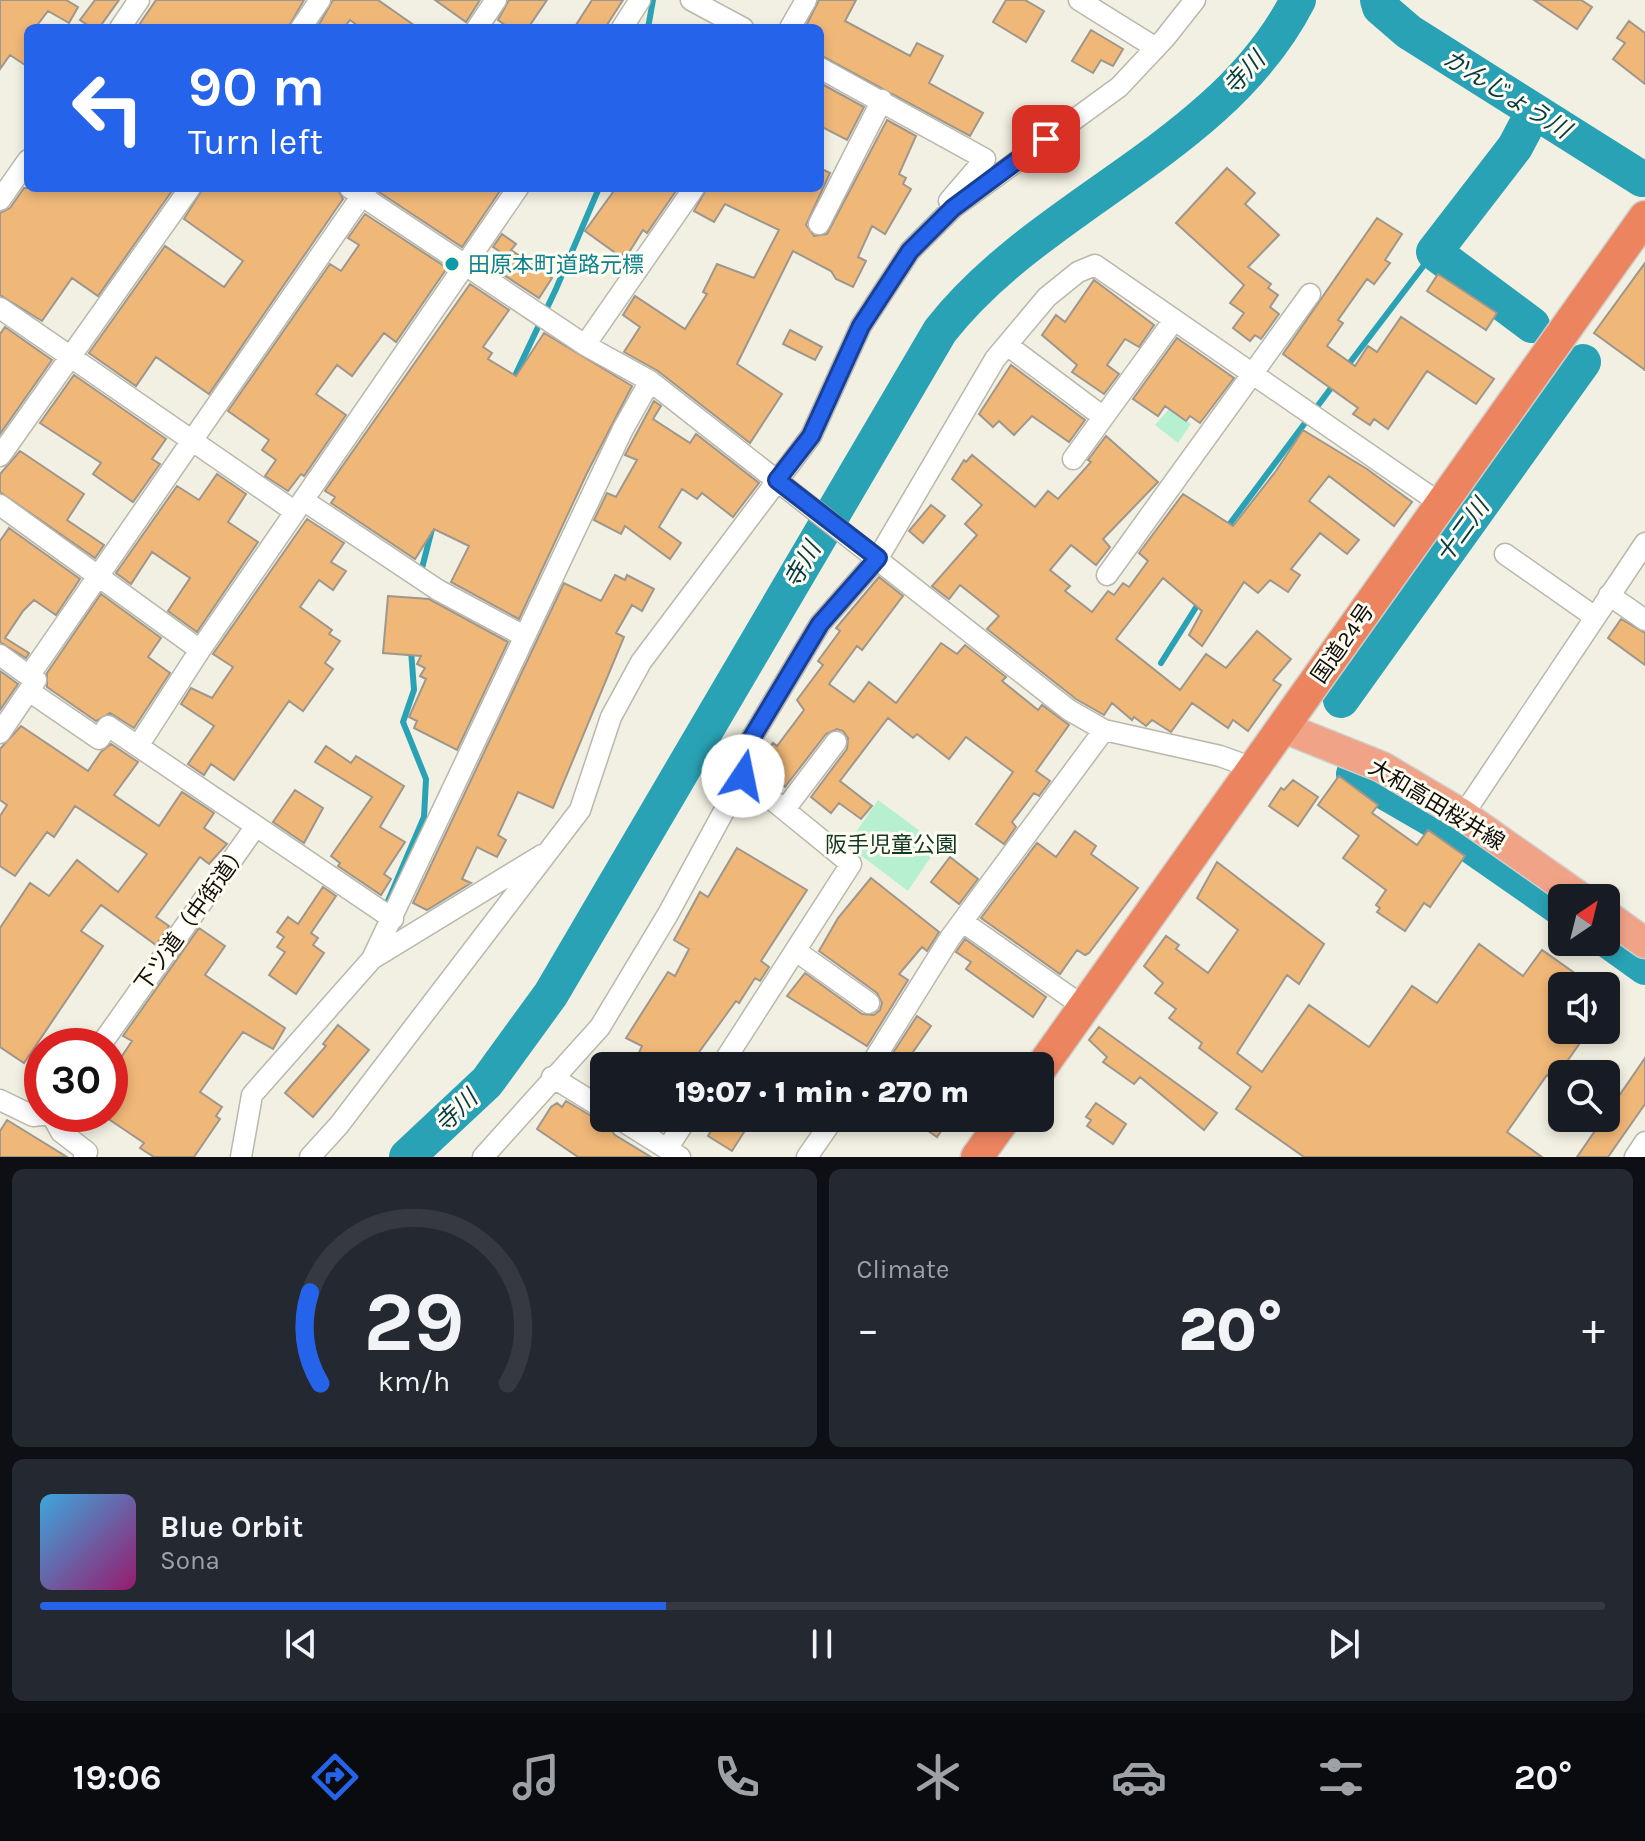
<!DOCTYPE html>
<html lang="en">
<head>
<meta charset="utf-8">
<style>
  :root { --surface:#171b24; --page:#242831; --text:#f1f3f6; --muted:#9ea1a6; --line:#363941; --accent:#2563eb }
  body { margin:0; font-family:Karla,"Noto Sans JP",sans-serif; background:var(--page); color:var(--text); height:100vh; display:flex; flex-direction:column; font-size:30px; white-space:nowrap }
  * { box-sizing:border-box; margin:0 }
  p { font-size:26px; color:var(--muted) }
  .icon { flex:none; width:44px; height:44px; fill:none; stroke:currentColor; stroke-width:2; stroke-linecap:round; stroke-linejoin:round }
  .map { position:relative; height:1157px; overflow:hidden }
  .panel { display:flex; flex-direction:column; gap:12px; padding:12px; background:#0d0f14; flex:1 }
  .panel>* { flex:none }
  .top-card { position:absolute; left:24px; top:24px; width:800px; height:168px; border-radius:12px; box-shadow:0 4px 12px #0003; background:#2563eb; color:#fff; overflow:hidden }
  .needle { width:52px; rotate:35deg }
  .tools { position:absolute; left:1548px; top:884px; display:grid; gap:16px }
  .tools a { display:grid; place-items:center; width:72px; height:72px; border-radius:12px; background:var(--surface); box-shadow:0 4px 12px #0003; font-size:40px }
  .speed { position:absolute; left:24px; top:1028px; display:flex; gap:16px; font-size:40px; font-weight:700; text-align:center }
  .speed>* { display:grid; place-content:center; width:104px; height:104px; border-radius:50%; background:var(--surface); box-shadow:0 4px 12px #0003; line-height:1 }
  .speed .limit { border:12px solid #d22; background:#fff; color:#111 }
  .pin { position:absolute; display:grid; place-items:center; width:68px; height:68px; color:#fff; margin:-34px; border-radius:16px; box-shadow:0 4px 12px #0006 }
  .me { position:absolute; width:88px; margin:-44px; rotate:11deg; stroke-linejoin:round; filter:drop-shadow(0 0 6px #0008) }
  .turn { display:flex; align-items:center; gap:28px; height:168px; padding:0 32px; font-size:36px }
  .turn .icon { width:104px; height:104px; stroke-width:2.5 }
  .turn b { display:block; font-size:56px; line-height:68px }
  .big { font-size:60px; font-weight:800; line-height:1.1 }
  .panel .card { flex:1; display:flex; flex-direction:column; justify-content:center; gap:12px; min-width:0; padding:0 28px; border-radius:12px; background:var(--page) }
  .panel .dial { align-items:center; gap:0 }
  .dial svg { height:208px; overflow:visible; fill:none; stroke:var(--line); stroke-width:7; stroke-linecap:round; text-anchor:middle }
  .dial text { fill:var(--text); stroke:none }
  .song { display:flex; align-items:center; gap:24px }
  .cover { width:96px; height:96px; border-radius:12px; background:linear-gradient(135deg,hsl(200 70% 55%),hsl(320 70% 35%)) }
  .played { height:8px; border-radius:4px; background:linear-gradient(90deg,var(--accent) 40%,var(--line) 40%) }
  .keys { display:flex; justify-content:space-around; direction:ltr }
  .heat { display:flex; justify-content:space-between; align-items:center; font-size:44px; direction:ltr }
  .panel .tiles { flex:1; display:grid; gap:12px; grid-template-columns:1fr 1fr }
  .card:last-child { grid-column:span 2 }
  .trip { position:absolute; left:590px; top:1052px; width:464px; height:80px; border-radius:12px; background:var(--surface); box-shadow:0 4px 12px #0003; font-weight:800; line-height:80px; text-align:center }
  .menu { display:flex; height:128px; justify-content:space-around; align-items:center; background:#090b0e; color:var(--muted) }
  .menu .icon { width:56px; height:56px }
  .menu .active { color:var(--accent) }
  .menu b { font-size:36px; color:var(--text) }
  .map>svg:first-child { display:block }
  .green { fill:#b7f0d1 }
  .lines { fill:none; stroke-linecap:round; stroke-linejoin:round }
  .stream { stroke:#29a2b5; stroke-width:6 }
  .river { stroke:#29a2b5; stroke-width:36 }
  .building { fill:#f0b878; stroke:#9f968c; stroke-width:2 }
  .minor-casing { stroke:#bab7ab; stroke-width:23 }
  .primary-casing { stroke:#cfcfce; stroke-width:33 }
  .trunk-casing { stroke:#cfcfce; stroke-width:35 }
  .minor { stroke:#fff; stroke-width:20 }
  .primary { stroke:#f1a387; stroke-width:30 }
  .trunk { stroke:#ec845f; stroke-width:32 }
  .route-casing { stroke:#184099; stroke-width:20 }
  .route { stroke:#2563eb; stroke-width:14 }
  .culture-dot { fill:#0f9aa8; stroke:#fffdf2; stroke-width:3 }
  .labels { text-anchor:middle; stroke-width:6; stroke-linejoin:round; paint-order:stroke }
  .culture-label { font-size:22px; fill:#0d838f; stroke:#fffdf2; text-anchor:start }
  .street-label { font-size:22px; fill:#0f0e0a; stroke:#fffdf2 }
  .park-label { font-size:22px; fill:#113726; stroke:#fffdf2 }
  .water-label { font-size:24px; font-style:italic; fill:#073c45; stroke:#fffdf2 }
</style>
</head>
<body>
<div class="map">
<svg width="1645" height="1157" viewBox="0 0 1645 1157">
  <rect width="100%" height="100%" fill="#f2f0e2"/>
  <path class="green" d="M1170,408L1191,424L1178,443L1155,425Z
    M878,800L939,845L908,891L847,845Z"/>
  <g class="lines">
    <path class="stream" d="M648,28L653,0
      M1345,369L1434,252
      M513,380L556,289L599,188
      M1226,529L1334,384
      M421,572L432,529
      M1161,663L1200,601
      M385,908L424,817L426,779L403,722L414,690L411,650"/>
    <path class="river" d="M1378,0L1380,7L1409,32L1642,179
      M1532,325L1434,252L1515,147L1534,111
      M1341,700L1583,362
      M1354,774L1437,822L1562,909
      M1606,939L1645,967
      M407,1157L487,1082L551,994L940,331C1041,202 1221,150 1298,0"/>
  </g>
  <path class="building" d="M0,0H66L78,7L69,23L48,11L35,28H28V67L10,55L0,69Z
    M95,0H119L99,28H92L80,20Z
    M156,0H304L288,28H137Z
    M333,0H378L418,28H361L350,20L345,26L348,28H317Z
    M435,0H480L466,22Z
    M509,0H547L528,28H509L498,20Z
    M592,0H623L605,28H574Z
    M819,0H856L845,21L910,56L917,43L943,56L929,83L983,113L970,136L820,55V28H805Z
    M1006,0H1025L1044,11L1026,42L993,22Z
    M1534,0H1581L1592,7L1577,29Z
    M1629,21L1645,33V84L1613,59L1625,43L1617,38Z
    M1091,30L1123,49L1113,66L1101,60L1093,73L1072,61Z
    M820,83L864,107L847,140L820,126Z
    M887,120L916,136L899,174L906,178L903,184L911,189L885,234L872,226L858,257L866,261L853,287L836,279L831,271L793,251L737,364L782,394L750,443L658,371L624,352L640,327L623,315L635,296L685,329L707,294L703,292L717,264L754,278L779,230L725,204L714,222L694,211L707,188H820V168L830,173L806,225L814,236L827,234Z
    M1227,168L1255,193L1245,204L1279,235L1248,267L1271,284L1268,288L1278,295L1270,307L1279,314L1261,339L1255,335L1250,341L1233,328L1244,313L1230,303L1244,285L1176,223Z
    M24,188H174L98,296L72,278L42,321L0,295V213L10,208Z
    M203,188H337L343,199L209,394L156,357L136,386L89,353L165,246L224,287L243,261L184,219Z
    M380,188H502L462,247L379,192Z
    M616,188H678L647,233L643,230L628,254L624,252L621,257L585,231Z
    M365,214L447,268L396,342L384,333L352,376L337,365L316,394L346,415L304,476L301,474L288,491L265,476L276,460L262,450L269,440L228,411L330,264L341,271L359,245L348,238Z
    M1377,218L1402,234L1385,260L1390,263L1374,284L1367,279L1338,320L1343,323L1327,346L1355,366L1368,346L1377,352L1401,317L1494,379L1476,404L1427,371L1388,429L1374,419L1370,425L1353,414L1358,408L1283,354Z
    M502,234L516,244L511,250L552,278L539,298L496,270L505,255L493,247Z
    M1645,263V370L1594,333Z
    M1438,274L1497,313L1486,330L1427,291Z
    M1094,280L1154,325L1139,347L1125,339L1107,365L1119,374L1104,394L1072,372L1077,365L1042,335L1056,315L1065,322Z
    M470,284L509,310L483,347L492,353L488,359L516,376L544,333L632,386L587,473L519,619L451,582L469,546L434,529L415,559L331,503L335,497L325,491Z
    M5,327L52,360L0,434V334Z
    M790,330L822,347L815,360L783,344Z
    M1177,338L1234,378L1200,423L1190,416L1186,421L1165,406L1158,416L1133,399Z
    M1011,365L1085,420L1069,442L1032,416L1014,435L999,421L993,427L979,414Z
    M74,375L166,439L152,459L160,464L133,502L93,474L101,463L40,423Z
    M654,401L661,406L653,419L690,443L696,434L759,483L733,517L702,493L697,499L682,489L659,527L681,543L670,559L625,526L621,534L594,520L607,493L616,497L637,460L625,455Z
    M1303,430L1367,469L1412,502L1394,526L1329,476L1309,501L1359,540L1347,554L1320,533L1291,569L1300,575L1288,592L1270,580L1258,593L1244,582L1202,646L1189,635L1202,611L1163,578L1116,639L1180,690L1206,654L1226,668L1257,631L1291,659L1273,680L1281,685L1248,731L1233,720L1228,728L1192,703L1171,732L1152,720L1146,726L1134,717L1132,720L1112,703L1104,715L1076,699L987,629L999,616L960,585L949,599L932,586L977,535L965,524L982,505L952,479L964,460L966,462L972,455L1035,507L1048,491L1058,499L1091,462L1088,460L1106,436L1158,482L1103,539L1110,547L1096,565L1071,545L1050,570L1070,586L1065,591L1092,612L1108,591L1114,595L1123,583L1129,587L1148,561L1139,553L1183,494L1233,526L1276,471Z
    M20,451L84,494L67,520L104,545L95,558L0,492V474Z
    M217,474L246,494L228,522L258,542L197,632L168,611L190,578L152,552L131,584L116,573L177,486L199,500Z
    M931,505L945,516L923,543L909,531Z
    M307,519L344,543L331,562L346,571L333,590L319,580L300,607L332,630L329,634L340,641L325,663L333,669L303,711L289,701L234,780L211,764L204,775L188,764L214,726L181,704L191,688L212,698L233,667L213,654Z
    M9,528L80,579L56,615L34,600L23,611L5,638L29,653L26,658L0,642V541Z
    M615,575L625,580L627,575L654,589L642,611L632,605L616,633L624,637L553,808L518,792L498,835L506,840L497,857L477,847L462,879L471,883L427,910L413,903L564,583L601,601Z
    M879,577L903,596L862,650L857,646L829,684L854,702L869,682L896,703L941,643L957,654L965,645L1006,677L1002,681L1038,710L1042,705L1069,725L1036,771L1050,781L1039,796L1034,793L1012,822L1016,827L1004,844L976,824L1013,772L966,737L949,759L917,734L913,738L888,718L840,781L872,806L861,819L839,803L831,813L811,797L847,749L848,738L843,731L837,729L826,734L785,787L775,780L780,773L761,759L773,743L777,746L804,710L797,700L823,665L818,661L840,631L836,628Z
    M101,594L161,638L148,657L170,673L134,728L110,713L96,721L47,687V673Z
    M388,596L429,599L508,642L457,750L414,728L417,721L409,717L426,679L420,676L425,668L417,664L421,656L383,653Z
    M1621,619L1645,633V665L1608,638Z
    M0,671L18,684L0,710Z
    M21,726L88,771L101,752L111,744L138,762L114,795L159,826L182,792L214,813L204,828L227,844L209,864L200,857L156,917L169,926L156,945L101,905L81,931L103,946L24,1063L0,1047V928L30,883L49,896L77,860L118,892L147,854L75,806L54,837L47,832L15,876L0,866V816L7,805L0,800V749Z
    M326,746L351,763L356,756L404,786L380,827L405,842L384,874L391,879L381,895L338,866L340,863L331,856L372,797L315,762Z
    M1339,776L1378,805L1372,813L1417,845L1428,830L1465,856L1430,907L1424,903L1405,931L1377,912L1380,908L1376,905L1386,890L1343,858L1359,836L1318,805Z
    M1293,780L1318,797L1298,826L1269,806L1281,788L1284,790Z
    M295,790L323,808L304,843L273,822Z
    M1075,831L1096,846L1091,854L1138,888L1089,953L1085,955L1077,950L1060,974L981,918L1037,843L1056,857Z
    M737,848L807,890L761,961L769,967L760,981L755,978L739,1003L736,1001L689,1066H633L642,1046L626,1038L668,972L675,976L689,949L674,940L700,892L708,897Z
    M950,857L978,879L959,904L931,882Z
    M1217,862L1324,944L1299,984L1287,975L1237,1053L1262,1072L1309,1005L1369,1047L1412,986L1437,1003L1479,944L1523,976L1542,950L1593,986H1562V1030H1589L1554,1080L1547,1075L1507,1132L1542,1157H1304L1236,1109L1251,1087L1199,1048L1202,1043L1169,1018L1176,1009L1155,993L1163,983L1144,966L1166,936L1179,945L1176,949L1208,973L1238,930L1197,898Z
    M871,878L939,932L927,951L922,947L899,974L908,980L867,1046L787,996L805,973L862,1014L874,1015L880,1010L882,1003L877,993L819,951L838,918Z
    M323,887L336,896L311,933L318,938L313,945L324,953L296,994L269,975L285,952L277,947L284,937L277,932L288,917L298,924Z
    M199,928L225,946L205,975L285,1028L273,1049L243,1032L226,1055L200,1092L222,1107L216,1116L220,1119L194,1157H154L140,1148L144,1143L110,1120V1074L132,1041L123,1036Z
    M965,939L1046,997L1033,1017L966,969L971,962L956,952Z
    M917,1016L931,1026L906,1062L893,1053Z
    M338,1025L369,1050L313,1117L285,1093L326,1046L323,1044Z
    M1099,1027L1217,1113L1204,1130L1140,1077L1134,1084L1103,1062L1107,1057L1089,1040Z
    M1645,1058V1104L1608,1157H1577Z
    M566,1101L608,1126L615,1135L651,1157H578L537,1129L551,1107L557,1103L562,1107Z
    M1096,1103L1126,1124L1113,1144L1087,1126L1091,1120L1086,1117Z
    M700,1118H753L732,1151L708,1136L711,1131L699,1123Z
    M910,1118H950L937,1137Z
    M7,1120L67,1157H0V1131Z"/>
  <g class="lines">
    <g class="minor-casing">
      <path id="minor" d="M691,0L743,28
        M1079,0L1156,48
        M120,28L139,0
        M301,28L320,0
        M477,28L496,0
        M622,28L640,0
        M790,28L806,0
        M820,68L985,159L949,201
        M350,188L585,345L650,381L1069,710L1104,730L1220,756L1253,768
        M0,200L28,160
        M819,224L882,100
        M0,308L294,511
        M585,345L694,188
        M1007,345L1102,416
        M0,456L190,188
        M1073,459L1174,320
        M303,500L438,590L524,636
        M0,505L200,650
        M1505,554L1595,617
        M1107,575L1310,294
        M1609,595L1645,620
        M0,655L29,676
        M29,691L99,739L108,726L256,826L100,1046
        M0,733L36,680L29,676L367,188
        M138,746L200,650L518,188
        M743,776L739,759L820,624L878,558L995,359L1047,297L1078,272L1095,265L1441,504
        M785,809L836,742
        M1463,815L1645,543
        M256,826L393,919
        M963,922L1084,1007
        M796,951L869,1003
        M372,959L623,429L650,381
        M870,1066L950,938L1104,730
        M552,1077L604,1109
        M0,1100L33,1116L50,1114
        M51,1114L61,1132L87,1152L84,1157
        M618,1118L667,1149
        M241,1157L252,1095L372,959L542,855
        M310,1157L339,1125L580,810L611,717L641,662L811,436L861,326L910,251L953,208L1119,87L1165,38L1195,0
        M483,1157L600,1027L668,914L743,776L851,864L721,1066
        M680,1157L667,1149L687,1118
        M807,1157L834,1118
        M1635,1157L1645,1142"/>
    </g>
    <g class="primary-casing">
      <path id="primary" d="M1282,727L1382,767L1463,815L1581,898
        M1606,915L1645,943"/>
    </g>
    <g class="trunk-casing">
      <path id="trunk" d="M1040,1069L1645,217
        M977,1157L1005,1118"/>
    </g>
    <use href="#minor" class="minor"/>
    <use href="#primary" class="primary"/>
    <use href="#trunk" class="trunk"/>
  </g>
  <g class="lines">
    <g class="route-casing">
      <path id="route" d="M743,776L739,759L820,624L878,558L777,480L811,436L861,326L910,251L953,208L1046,139"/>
    </g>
    <use href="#route" class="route"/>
  </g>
  <circle class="culture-dot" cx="452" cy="264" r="8"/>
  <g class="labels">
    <g class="culture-label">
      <text x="468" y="272">田原本町道路元標</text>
    </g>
    <g class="street-label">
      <text transform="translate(1342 643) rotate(-55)" y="8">国道24号</text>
      <text transform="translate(1437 804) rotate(31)" y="8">大和高田桜井線</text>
      <text transform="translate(191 917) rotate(-54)" y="8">下ツ道（中街道）</text>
    </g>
    <g class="park-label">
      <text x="891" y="852">阪手児童公園</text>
    </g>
    <g class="water-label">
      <text transform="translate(1244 73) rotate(-47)" y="8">寺川</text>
      <text transform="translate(1507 94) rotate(32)" y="8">かんじょう川</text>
      <text transform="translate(1462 531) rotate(-54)" y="8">十二川</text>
      <text transform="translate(802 565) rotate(-60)" y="8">寺川</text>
      <text transform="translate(456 1111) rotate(-44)" y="8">寺川</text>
    </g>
  </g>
</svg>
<div class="tools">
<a><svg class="needle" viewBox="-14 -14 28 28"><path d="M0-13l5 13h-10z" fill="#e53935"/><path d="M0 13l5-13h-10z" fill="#9ea1a6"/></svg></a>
<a><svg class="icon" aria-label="sound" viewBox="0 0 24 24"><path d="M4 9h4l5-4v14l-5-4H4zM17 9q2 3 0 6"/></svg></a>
<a><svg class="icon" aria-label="search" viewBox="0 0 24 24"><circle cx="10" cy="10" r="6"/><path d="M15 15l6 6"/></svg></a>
</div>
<div class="speed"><div class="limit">30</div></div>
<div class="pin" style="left:1046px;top:139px;background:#d93025"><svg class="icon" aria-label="arrive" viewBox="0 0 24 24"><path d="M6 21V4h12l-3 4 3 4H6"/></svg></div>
<svg class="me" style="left:743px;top:776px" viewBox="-20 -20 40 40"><circle r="19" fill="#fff"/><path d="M0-13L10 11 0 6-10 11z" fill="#2563eb"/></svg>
<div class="trip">19:07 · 1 min · 270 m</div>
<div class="top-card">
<div class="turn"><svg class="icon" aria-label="left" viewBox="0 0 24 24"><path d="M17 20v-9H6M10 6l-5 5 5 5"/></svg><div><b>90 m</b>Turn left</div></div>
</div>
</div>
<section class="panel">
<div class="tiles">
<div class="card dial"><svg viewBox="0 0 100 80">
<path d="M14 69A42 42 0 1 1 86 69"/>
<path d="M14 69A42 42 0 0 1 10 34" stroke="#2563eb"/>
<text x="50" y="56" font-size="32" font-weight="700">29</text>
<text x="50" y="72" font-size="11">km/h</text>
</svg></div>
<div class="card"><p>Climate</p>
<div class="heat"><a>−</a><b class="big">20°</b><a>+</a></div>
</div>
<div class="card">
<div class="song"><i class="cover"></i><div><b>Blue Orbit</b><p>Sona</p></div></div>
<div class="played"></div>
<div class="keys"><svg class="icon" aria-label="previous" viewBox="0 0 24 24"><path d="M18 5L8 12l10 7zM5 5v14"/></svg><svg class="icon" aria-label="pause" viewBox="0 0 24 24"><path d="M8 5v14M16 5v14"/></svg><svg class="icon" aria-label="next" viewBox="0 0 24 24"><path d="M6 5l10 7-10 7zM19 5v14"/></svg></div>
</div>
</div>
</section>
<nav class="menu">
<b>19:06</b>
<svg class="icon active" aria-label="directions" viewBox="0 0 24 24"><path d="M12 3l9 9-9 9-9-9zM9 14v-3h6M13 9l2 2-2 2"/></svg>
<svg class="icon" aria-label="music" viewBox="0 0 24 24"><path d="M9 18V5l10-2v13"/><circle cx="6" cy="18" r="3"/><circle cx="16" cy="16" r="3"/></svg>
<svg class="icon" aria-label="phone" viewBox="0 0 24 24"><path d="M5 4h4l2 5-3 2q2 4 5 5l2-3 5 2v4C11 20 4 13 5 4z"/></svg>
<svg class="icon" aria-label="climate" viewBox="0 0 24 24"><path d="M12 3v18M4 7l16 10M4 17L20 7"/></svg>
<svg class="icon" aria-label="car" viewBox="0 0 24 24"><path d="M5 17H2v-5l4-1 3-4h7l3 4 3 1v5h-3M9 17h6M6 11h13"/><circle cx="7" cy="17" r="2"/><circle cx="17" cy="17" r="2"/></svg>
<svg class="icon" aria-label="filters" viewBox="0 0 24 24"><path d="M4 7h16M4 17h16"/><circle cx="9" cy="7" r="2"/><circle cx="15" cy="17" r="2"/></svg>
<b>20°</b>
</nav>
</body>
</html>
